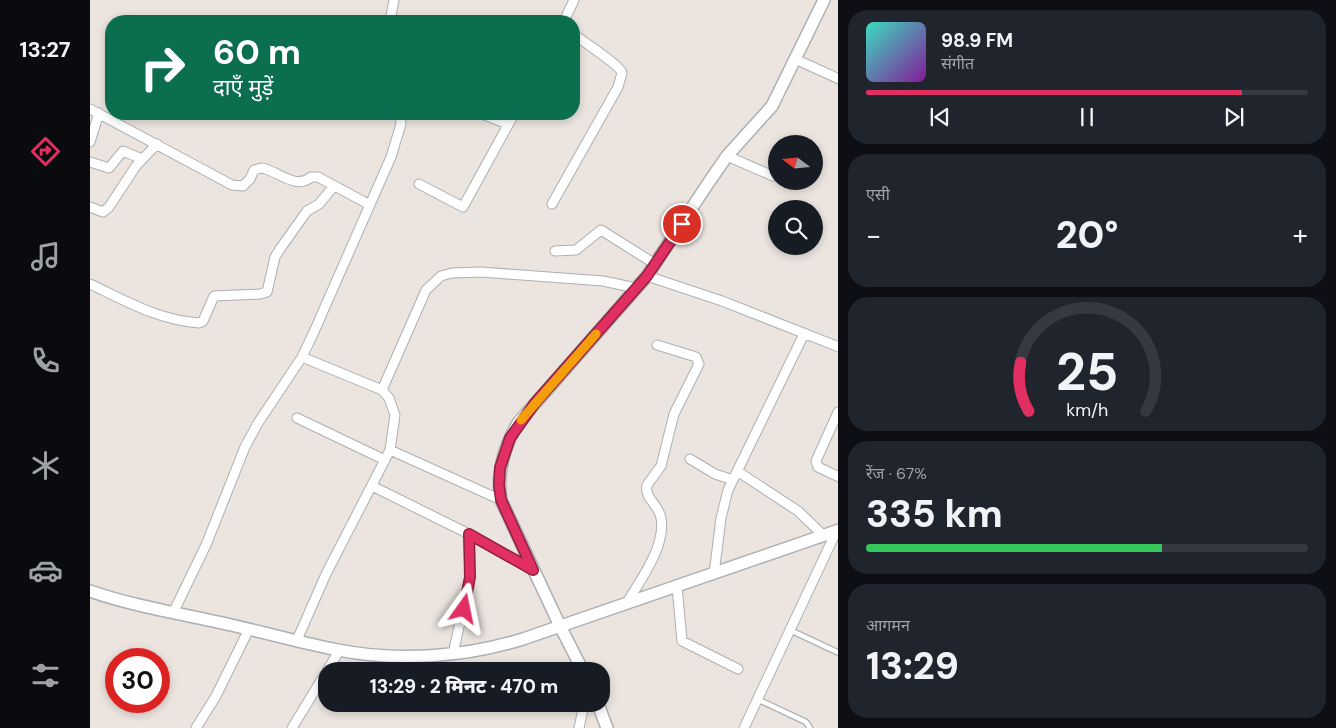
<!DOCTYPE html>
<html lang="hi">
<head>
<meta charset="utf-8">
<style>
  :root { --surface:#171b24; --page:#20242c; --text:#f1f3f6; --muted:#9ea1a6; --line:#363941; --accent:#e12f62 }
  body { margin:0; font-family:"DM Sans","Noto Sans Devanagari",sans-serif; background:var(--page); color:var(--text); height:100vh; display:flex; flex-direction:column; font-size:19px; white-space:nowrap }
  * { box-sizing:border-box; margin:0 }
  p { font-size:16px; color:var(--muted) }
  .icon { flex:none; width:28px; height:28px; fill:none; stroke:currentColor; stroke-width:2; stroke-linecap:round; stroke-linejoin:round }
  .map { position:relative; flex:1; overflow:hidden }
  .drawer { display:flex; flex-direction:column; gap:10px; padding:10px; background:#0d0f14; width:498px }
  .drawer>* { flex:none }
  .hud { position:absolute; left:15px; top:15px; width:475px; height:105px; border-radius:20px; box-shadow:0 2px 8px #0003; background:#0b6e4f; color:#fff; overflow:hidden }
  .needle { width:32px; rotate:286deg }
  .fabs { position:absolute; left:678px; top:135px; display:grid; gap:10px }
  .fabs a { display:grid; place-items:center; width:55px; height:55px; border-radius:50%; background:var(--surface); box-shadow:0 2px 8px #0003; font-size:25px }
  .speed { position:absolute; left:15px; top:648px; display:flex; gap:10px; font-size:25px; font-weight:700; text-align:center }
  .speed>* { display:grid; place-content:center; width:65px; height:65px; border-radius:50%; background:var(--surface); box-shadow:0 2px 8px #0003; line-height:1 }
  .speed .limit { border:8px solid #d22; background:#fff; color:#111 }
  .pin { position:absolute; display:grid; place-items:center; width:42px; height:42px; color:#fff; margin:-21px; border:2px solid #fff; border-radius:50%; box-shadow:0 1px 5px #0007 }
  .me { position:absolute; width:55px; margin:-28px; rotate:12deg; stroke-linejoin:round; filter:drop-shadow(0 0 4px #0008) }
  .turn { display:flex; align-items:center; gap:18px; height:105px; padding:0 25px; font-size:22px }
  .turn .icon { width:65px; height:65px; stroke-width:2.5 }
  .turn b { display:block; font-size:35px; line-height:42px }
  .big { font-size:38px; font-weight:800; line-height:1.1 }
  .drawer .card { flex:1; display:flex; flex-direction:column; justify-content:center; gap:8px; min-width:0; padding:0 18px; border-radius:20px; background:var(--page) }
  .drawer .dial { align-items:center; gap:0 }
  .dial svg { height:130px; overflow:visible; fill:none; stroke:var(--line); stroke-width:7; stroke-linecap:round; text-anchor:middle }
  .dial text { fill:var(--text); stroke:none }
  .song { display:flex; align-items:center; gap:15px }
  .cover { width:60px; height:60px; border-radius:8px; background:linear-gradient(135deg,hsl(170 70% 55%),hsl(290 70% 35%)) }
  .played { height:5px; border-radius:2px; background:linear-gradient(90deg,var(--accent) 85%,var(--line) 85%) }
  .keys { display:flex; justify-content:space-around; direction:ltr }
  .heat { display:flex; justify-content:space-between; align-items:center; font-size:28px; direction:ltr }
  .charge { height:8px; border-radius:4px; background:linear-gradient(90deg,#34c759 67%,var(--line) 0) }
  .trip { position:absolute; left:228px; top:662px; width:292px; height:50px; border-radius:20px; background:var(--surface); box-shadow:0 2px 8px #0003; font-weight:800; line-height:50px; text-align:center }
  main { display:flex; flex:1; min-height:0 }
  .menu { display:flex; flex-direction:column; width:90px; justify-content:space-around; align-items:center; background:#090b0e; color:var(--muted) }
  .menu .icon { width:35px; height:35px }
  .menu .on { color:var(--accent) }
  .menu b { font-size:22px; color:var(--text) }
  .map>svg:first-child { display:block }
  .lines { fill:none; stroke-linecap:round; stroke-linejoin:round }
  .service-casing { stroke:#abb0b2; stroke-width:7 }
  .minor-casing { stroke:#abb0b2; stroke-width:11 }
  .tertiary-casing { stroke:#abb0b2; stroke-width:14 }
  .service { stroke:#fff; stroke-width:4.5 }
  .minor { stroke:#fff; stroke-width:9 }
  .tertiary { stroke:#fff; stroke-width:11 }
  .route-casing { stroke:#921f40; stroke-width:12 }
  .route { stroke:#e12f62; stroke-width:9 }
  .slow { stroke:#f59e0b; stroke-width:9 }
</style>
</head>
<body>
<main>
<nav class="menu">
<b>13:27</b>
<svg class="icon on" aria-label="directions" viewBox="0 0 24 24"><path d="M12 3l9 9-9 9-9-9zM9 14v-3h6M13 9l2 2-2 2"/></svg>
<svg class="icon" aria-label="music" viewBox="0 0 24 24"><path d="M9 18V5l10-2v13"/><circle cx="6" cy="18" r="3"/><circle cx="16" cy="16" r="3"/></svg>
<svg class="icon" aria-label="phone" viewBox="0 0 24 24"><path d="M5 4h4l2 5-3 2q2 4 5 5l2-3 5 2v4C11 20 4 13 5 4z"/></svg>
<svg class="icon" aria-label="climate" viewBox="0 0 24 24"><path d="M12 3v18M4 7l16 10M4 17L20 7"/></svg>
<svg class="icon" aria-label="car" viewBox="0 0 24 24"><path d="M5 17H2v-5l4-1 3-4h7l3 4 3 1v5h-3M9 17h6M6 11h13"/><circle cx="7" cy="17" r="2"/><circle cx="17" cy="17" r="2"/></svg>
<svg class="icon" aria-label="filters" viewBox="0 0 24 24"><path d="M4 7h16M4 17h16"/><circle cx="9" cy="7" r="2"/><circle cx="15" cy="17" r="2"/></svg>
</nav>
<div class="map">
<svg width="749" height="728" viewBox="0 0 749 728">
  <rect width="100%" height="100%" fill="#ebe4df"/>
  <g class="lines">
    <g class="service-casing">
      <path id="service" d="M700,630L749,653
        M667,699L716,722L720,728"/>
    </g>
    <g class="minor-casing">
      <path id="minor" d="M300,21L304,0
        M474,21L484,0
        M705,59L749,79
        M0,109L142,185L153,186L160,179L164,170L172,168C190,172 206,190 221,177H228L280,205
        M392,114L418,124
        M0,142L9,113
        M637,156L683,176
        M0,162L19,168L33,151L52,159
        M329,184L373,207L424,114
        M462,204L528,87L532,73C530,65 493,42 484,34
        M0,207L13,212L19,207L46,166L67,144
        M465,251L486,250L511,230L565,264
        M557,276L632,301L749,347
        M0,284C36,301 68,320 109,323L113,321L124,296L170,294L177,292L185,257L190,249L217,211L229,204L244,186
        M212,357L292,390L336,290L351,276L362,273L391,272L513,281L546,288
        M748,412L726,461L728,467L749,477
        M207,418L295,460
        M300,450L411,500
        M600,459L625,474L643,480
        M647,471L708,511L733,535
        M282,486L379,534L443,570
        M624,574L631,518L638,490L714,334
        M587,586L592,641L648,669
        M537,603C550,580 576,547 571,518C569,505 554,498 557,485L571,466L584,414L609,364L606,357L567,345
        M83,613L116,545L155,447L168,423L212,357L223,334L301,157L311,124L310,114
        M207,640L236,574L300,450L305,415L299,398L292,390
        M363,654L380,577L379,534
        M106,728L126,696L159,629
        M202,728L249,651
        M489,728L494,704
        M654,728L747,530"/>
    </g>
    <g class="tertiary-casing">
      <path id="tertiary" d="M0,591C46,607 94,614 141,625C177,633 212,643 248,650C308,662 375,657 433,639L749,530
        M493,671L470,626L411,500C406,472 414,447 428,423L557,276L619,182L637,156L682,106L734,0
        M508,704L517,728"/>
    </g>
    <use href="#service" class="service"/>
    <use href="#minor" class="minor"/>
    <use href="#tertiary" class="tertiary"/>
  </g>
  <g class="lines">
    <g class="route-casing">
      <path id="route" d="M374,609L380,577L379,534L443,570L411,500L409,485L410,468L420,438L445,403L557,276L592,224"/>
    </g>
    <use href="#route" class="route"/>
    <path class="slow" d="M431,420L506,334"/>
  </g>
</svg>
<div class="fabs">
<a><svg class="needle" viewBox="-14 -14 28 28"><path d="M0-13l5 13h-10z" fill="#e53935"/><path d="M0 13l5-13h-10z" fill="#9ea1a6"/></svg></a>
<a><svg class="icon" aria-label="search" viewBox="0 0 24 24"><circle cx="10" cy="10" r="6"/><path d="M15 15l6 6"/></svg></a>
</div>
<div class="speed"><div class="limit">30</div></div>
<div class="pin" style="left:592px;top:224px;background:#d93025"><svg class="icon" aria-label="arrive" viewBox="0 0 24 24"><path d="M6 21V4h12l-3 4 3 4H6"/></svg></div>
<svg class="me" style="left:374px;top:609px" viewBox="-20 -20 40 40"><path d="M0-17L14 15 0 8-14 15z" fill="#e12f62" stroke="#fff" stroke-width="4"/></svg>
<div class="trip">13:29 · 2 मिनट · 470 m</div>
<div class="hud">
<div class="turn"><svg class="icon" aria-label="right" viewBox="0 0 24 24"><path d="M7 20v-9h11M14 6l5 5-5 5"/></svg><div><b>60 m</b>दाएँ मुड़ें</div></div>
</div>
</div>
<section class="drawer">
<div class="card">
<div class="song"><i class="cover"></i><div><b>98.9 FM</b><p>संगीत</p></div></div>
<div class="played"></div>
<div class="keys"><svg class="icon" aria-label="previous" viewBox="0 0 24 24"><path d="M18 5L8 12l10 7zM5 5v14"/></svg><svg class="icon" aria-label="pause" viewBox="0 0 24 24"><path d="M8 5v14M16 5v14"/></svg><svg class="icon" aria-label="next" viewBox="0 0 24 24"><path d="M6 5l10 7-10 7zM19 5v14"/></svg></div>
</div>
<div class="card"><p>एसी</p>
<div class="heat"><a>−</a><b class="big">20°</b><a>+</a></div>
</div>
<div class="card dial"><svg viewBox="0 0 100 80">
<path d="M14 69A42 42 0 1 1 86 69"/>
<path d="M14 69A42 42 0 0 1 9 39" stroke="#e12f62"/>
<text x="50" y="56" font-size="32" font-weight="700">25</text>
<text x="50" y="72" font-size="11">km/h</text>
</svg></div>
<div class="card"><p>रेंज · 67%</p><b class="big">335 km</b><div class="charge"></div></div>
<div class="card"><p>आगमन</p><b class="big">13:29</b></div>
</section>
</main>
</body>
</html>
